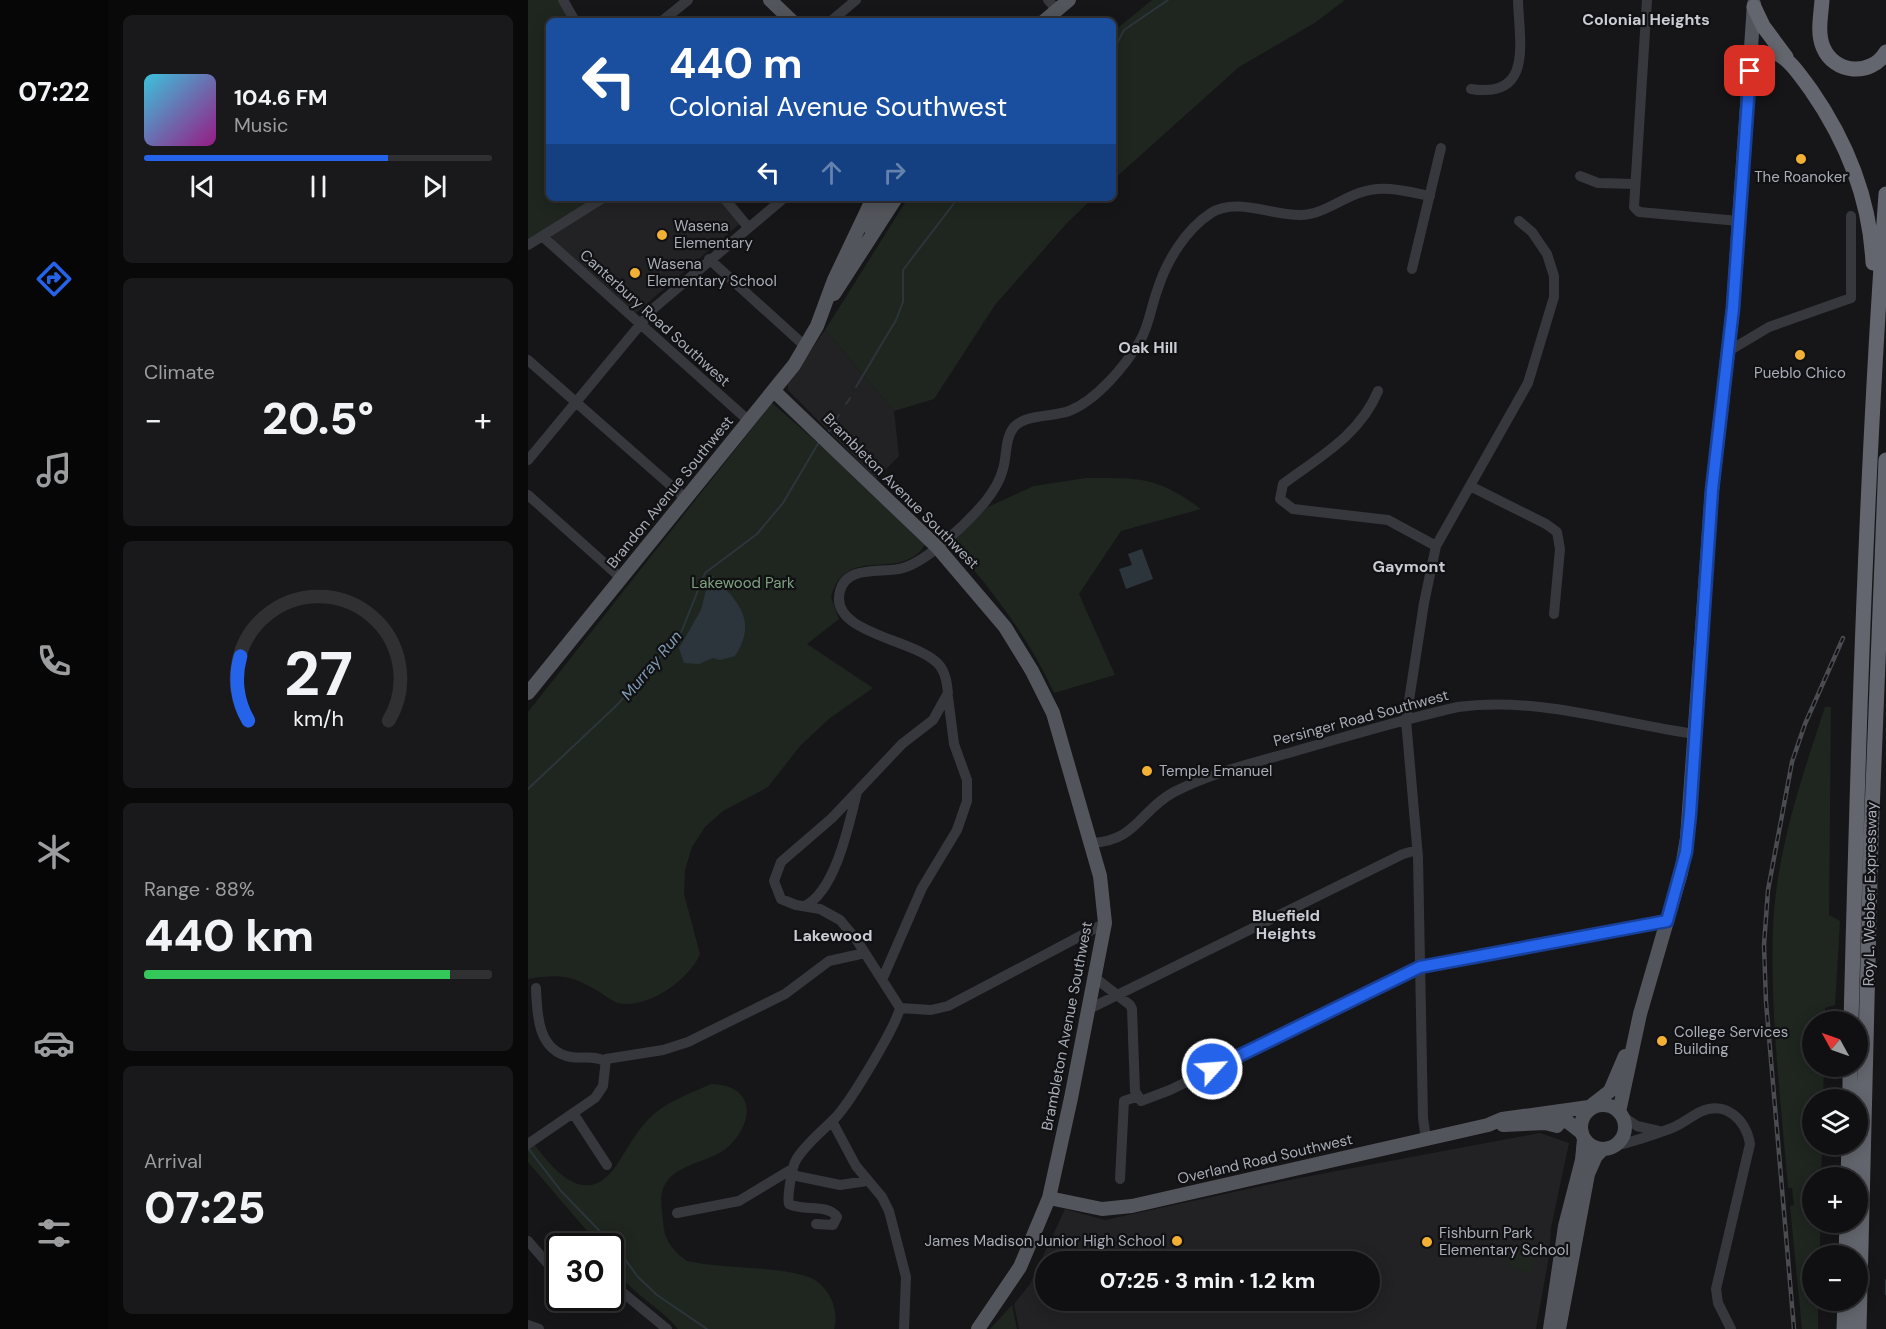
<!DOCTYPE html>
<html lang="en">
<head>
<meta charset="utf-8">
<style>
  :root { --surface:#101012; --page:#19191b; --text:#f1f3f6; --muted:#9c9d9f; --line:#303032; --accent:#2563eb }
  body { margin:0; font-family:"DM Sans",sans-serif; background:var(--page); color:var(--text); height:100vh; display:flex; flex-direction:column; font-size:22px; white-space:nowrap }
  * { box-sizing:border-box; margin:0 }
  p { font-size:20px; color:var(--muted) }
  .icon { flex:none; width:33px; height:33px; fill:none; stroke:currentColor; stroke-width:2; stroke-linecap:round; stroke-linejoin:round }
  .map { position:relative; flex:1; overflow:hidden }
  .sheet { display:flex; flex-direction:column; gap:15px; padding:15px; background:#09090a; width:420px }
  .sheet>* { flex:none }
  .top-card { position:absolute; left:18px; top:18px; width:570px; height:183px; border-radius:9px; box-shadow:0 3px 15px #0003,0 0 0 2px var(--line); background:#1a4fa0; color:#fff; overflow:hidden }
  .needle { width:39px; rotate:310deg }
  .controls { position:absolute; left:1274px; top:1011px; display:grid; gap:12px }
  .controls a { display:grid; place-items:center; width:66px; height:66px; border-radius:50%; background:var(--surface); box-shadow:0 3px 15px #0003,0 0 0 2px var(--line); font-size:30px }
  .speed { position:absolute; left:18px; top:1233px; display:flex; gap:12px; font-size:30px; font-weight:700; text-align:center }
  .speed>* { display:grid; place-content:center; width:78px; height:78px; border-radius:50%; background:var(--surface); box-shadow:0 3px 15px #0003,0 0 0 2px var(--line); line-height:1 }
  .speed .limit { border:3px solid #111; border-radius:9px; background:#fff; color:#111 }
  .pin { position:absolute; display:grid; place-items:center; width:51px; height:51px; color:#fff; margin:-26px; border-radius:12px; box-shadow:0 3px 9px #0006 }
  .me { position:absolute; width:66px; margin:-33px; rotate:64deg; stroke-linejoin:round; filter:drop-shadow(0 0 4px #0008) }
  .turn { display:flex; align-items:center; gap:21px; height:126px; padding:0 24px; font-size:27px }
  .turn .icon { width:78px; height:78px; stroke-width:2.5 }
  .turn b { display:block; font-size:42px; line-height:51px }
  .lanes { display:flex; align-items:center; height:57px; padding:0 24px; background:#0003; justify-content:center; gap:30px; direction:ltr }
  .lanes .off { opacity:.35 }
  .big { font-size:45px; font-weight:800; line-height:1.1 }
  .sheet .tile { flex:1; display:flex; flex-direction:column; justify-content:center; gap:9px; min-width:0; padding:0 21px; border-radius:9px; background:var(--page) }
  .sheet .dial { align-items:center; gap:0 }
  .dial svg { height:156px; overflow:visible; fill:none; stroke:var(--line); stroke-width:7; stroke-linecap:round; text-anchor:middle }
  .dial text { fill:var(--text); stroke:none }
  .song { display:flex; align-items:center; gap:18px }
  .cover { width:72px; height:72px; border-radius:9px; background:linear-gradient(135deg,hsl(190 70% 55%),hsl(310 70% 35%)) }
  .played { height:6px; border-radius:3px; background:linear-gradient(90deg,var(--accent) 70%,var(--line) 70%) }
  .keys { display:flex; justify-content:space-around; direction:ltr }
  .heat { display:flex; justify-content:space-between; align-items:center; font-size:33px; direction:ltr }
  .charge { height:9px; border-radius:4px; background:linear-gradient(90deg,#34c759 88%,var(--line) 0) }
  .trip { position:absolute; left:507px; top:1251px; width:345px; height:60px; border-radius:30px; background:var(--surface); box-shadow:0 3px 15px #0003,0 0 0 2px var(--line); font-weight:800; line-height:60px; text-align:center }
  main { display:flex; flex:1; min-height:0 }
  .menu { display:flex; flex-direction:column; width:108px; justify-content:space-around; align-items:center; background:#060607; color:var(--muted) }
  .menu .icon { width:42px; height:42px }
  .menu .selected { color:var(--accent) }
  .menu b { font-size:27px; color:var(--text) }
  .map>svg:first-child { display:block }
  .built { fill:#222225; fill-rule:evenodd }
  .green { fill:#1e261f }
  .water { fill:#2c353c }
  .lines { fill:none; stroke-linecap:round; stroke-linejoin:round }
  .stream { stroke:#2c353c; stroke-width:2 }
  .minor { stroke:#37383d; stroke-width:10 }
  .major { stroke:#53555c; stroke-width:14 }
  .highway { stroke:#63666e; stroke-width:15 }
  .rail-casing { stroke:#4a4c52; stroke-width:4.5 }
  .rail { stroke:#111113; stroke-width:2; stroke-dasharray:7; stroke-linecap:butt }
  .route-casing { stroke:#184099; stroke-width:15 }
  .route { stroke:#2563eb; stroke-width:10 }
  .poi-dot { fill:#f2b134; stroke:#111113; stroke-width:2 }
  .labels { text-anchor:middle; stroke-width:4.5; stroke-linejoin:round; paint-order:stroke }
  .poi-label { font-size:15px; fill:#a8adb8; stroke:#111113; text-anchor:start }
  .street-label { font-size:15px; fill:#a8adb8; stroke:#111113 }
  .park-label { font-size:15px; fill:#7fa381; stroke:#111113 }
  .neighbourhood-label { font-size:16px; font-weight:bold; fill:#c9ccd4; stroke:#111113 }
  .water-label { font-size:16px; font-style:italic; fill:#7f9bb3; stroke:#111113 }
</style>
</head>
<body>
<main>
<nav class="menu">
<b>07:22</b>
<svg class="icon selected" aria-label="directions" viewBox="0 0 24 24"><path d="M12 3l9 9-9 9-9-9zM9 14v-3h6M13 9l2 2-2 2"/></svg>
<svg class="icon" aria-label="music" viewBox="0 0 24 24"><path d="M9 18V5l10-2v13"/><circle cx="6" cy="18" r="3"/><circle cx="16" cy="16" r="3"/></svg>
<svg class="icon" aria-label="phone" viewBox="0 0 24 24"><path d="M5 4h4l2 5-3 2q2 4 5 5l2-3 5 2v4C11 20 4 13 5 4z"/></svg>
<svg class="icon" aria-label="climate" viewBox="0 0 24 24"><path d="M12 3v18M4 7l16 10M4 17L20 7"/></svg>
<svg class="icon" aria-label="car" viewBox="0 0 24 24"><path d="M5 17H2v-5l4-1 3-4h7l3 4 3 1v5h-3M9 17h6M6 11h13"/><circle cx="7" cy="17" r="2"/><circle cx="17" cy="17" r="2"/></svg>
<svg class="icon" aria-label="filters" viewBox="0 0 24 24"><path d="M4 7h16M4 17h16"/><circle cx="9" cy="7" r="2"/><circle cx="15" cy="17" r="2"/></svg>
</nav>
<section class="sheet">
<div class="tile">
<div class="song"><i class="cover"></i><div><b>104.6 FM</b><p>Music</p></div></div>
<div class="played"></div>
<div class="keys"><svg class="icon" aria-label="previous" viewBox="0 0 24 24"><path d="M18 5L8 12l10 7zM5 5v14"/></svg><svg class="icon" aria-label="pause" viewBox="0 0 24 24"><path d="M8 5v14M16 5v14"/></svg><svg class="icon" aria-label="next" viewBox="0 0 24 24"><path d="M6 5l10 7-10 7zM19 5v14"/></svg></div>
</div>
<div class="tile"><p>Climate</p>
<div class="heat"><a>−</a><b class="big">20.5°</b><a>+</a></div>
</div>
<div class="tile dial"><svg viewBox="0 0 100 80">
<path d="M14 69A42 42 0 1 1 86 69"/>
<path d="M14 69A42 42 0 0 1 10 36" stroke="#2563eb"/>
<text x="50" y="56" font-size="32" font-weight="700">27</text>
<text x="50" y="72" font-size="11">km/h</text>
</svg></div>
<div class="tile"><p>Range · 88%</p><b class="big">440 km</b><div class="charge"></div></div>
<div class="tile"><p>Arrival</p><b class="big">07:25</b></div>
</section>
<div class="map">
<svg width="1358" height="1329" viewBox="0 0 1358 1329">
  <rect width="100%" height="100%" fill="#161618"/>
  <path class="built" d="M67,198H196L215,221L108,313L27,242L18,229Z
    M297,330L366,411L371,456L348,479L260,390V384Z
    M1012,1133L1041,1143L1023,1228L1021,1256L1008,1329H491L486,1304L502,1284L537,1209L577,1220L766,1179ZM518,1262H842V1300H518Z"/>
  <path class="green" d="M0,0H35L47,21H21V198H67L0,240Z
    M624,0H817L788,22L711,67L585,180V32Z
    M380,198H565L539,223L467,305L406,399L366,411L297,330Z
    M244,403L329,477L397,545C371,584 318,542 303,597L311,619L279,644L345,688L302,718L272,746L240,787L195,811L177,827L164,847L157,870L156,894L172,954C162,979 119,1010 90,1003C84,1001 76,995 70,991C42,975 32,974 0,979V712Z
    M558,478C612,478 628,476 673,509L593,531L551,594L587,675L526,693C500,636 463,589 422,542L460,507L506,486Z
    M1297,707H1303L1301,915L1312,921L1307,1005L1297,1008V1021L1284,1022V1066L1296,1067L1295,1099L1284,1100V1144L1294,1145L1293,1177L1284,1178V1222L1292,1223V1255L1284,1256V1300L1290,1301V1329H1274L1262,1206L1266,1205L1264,1188H1260C1253,1102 1242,1014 1245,928C1248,853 1273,779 1297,707Z
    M183,1084C226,1085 228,1119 201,1146C182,1164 141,1163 134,1192C132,1199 134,1211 135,1219C135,1238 144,1251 159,1261C194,1269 254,1266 283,1278C301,1286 312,1311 306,1329H150C128,1301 83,1286 82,1246H72L0,1162V1136C20,1163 55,1213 88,1166C100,1148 109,1129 126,1114C142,1100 164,1093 183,1084Z
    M977,1247L992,1250L997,1258H1006L1003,1273L983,1268L976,1251Z
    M484,1305L489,1329H462Z"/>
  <path class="water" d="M614,549L625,579L598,589L591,569L604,565L600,554Z
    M185,576C210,601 230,621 207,656L192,660L185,658L171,664L156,663L151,648L173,610L179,586Z"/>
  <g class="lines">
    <path class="stream" d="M585,51L596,30L640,0
      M328,387L368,320L375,302V270L427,202L437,198
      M318,404L322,398
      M301,431L311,415
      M0,789L90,704L152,635L177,573L229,534L255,503L291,442
      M0,1148L33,1191L91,1251L110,1277L129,1295L179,1329
      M1358,1280V1294"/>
    <path class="minor" d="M35,0L47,21
      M520,0L529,10
      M1119,0L1106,207L1111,212L1211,221
      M134,21L160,0
      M303,21L328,0
      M943,89C1006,99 991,41 990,0
      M1052,176L1070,183L1107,184
      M196,198L220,227
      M14,236L221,421
      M0,245L75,198
      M181,259L278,347
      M884,269L913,148
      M1199,352L1241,327L1323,298V216
      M0,360L157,498
      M850,391C832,435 791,457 755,484L752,499L765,509L860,520L908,546
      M0,460L126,308L256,198
      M942,486L1018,524L1029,532L1032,549L1026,614
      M0,495L93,578
      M563,843C609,841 611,811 646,792C684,772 730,762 771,750C824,735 876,719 930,707C1009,696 1089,723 1167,734
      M277,906C308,890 321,824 329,792
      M566,977L602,1005L604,1009L607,1091L613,1101L642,1090L892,967L1139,921
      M354,980L394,888L429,830L439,801V780L426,744L420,697
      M8,988C9,1016 10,1051 43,1057C55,1059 65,1055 76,1061
      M372,1008L328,939L312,920L292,909L268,905L253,899L246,881L253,862L304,818L374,744L405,720L420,693C419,684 418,674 412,666C392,639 300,635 312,591C319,564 355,574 375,568C400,561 440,522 457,502C465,492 472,481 475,469C479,455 477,438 486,427C498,414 525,417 541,411C569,400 597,366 612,341C621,326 623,307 629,291C638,262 657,230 683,213C709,197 745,216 773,215C793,215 813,199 831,193C854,184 878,191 902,196
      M372,1008L403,1010L420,1006L577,923
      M559,1010L875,854L889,850
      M45,1113L79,1165
      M1093,1115L1109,1126L1131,1131
      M304,1121L328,1166L354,1197L361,1211L378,1277L376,1329
      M898,1139L895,1118L890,857L878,720L896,603L908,546L1000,383L1026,297V276L1019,254L1004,232L991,221
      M0,1144L67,1098L75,1086L78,1059L135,1050L160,1042L257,994L301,961L337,953
      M1085,1146C1105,1142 1125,1135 1144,1128C1154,1124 1162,1117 1172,1112C1198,1100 1218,1120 1222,1144L1188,1289L1190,1303L1203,1329
      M259,1174L312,1185L339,1181
      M592,1179L596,1101L608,1097
      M149,1213L211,1201L264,1169
      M288,1224L305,1225L309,1217C299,1203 276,1212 261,1204C259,1198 264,1166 268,1160C278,1143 296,1130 309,1116C324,1099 367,1028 372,1008
      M0,1241L20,1264L32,1268
      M82,1282L139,1329
      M0,1325L11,1329"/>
    <path class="major" d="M242,0L264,21
      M516,21L541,0
      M341,227L357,198
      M306,294L368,198
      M246,391L409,547L477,627L504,671L525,713L572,876L577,923L543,1098L521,1198L492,1267L450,1329
      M0,693L266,365L289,326L306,280L345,198
      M1064,1105L1082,1091L1097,1056
      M1053 1127a22 22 0 1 1 44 0a22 22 0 1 1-44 0Z
      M1091,1112L1112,1014L1153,873L1159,838L1184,490L1205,308L1226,4
      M1019,1119L1040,1122L1054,1133
      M975,1125L1017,1123L1029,1126
      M521,1198L574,1209L604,1206L960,1125L974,1119L1068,1106
      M1022,1329L1037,1226L1054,1160L1056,1139
      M1031,1329L1060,1174L1068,1156L1075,1149"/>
    <path class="highway" d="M1294,0C1293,15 1289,33 1295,47C1306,74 1343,77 1358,52
      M1226,7L1235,26L1258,57
      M1222,71L1235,55L1248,53C1263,60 1273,77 1283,90C1319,142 1342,200 1345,263
      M1323,1022C1330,746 1338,470 1358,194
      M1322,1100V1066
      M1320,1178L1321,1144
      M1318,1256L1319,1222
      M1316,1329L1317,1300
      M1331,1329L1343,838L1358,460"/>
    <g class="rail-casing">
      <path id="rail" d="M1266,1329L1238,1002L1236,945L1240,890L1264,762L1277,724L1315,638"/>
    </g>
    <use href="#rail" class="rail"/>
  </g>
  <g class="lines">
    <g class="route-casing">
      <path id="route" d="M684,1069L892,967L1139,921L1158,852L1162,814L1184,490L1205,308L1222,71"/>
    </g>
    <use href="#route" class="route"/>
  </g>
  <g class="poi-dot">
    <circle cx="1273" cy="159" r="6"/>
    <circle cx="134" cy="235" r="6"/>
    <circle cx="107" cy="273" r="6"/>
    <circle cx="1272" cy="355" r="6"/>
    <circle cx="619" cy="771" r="6"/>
    <circle cx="1134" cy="1041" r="6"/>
    <circle cx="649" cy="1241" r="6"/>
    <circle cx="899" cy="1242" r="6"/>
  </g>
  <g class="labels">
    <g class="poi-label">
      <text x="1273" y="182" text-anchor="middle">The Roanoker</text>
      <text x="146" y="231">Wasena<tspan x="146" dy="17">Elementary</tspan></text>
      <text x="119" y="269">Wasena<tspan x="119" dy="17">Elementary School</tspan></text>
      <text x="1272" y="378" text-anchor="middle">Pueblo Chico</text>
      <text x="631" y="776">Temple Emanuel</text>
      <text x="1146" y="1037">College Services<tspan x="1146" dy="17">Building</tspan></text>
      <text x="911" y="1238">Fishburn Park<tspan x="911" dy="17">Elementary School</tspan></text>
      <text x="637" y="1246" text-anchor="end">James Madison Junior High School</text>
    </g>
    <g class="street-label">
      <text transform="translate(127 318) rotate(42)" y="5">Canterbury Road Southwest</text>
      <text transform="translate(373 491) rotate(45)" y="5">Brambleton Avenue Southwest</text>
      <text transform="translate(142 492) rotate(-51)" y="5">Brandon Avenue Southwest</text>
      <text transform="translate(833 718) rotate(-15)" y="5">Persinger Road Southwest</text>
      <text transform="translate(1342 894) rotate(-89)" y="5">Roy L. Webber Expressway</text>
      <text transform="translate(539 1026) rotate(-79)" y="5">Brambleton Avenue Southwest</text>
      <text transform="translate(737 1159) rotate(-13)" y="5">Overland Road Southwest</text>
    </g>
    <g class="park-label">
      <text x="215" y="588">Lakewood Park</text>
    </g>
    <g class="neighbourhood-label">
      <text x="1118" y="25">Colonial Heights</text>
      <text x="620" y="353">Oak Hill</text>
      <text x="881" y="572">Gaymont</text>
      <text x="758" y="921">Bluefield<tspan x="758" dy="18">Heights</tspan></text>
      <text x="305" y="941">Lakewood</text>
    </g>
    <g class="water-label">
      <text transform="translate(123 665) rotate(-50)" y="6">Murray Run</text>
    </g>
  </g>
</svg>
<div class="controls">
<a><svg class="needle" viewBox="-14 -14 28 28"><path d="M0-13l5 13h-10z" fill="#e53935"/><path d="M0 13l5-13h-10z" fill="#9c9d9f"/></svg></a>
<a><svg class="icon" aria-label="layers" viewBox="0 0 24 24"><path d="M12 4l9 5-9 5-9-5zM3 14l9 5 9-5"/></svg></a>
<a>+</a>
<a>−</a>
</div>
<div class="speed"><div class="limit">30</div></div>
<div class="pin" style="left:1222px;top:71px;background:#d93025"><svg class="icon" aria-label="arrive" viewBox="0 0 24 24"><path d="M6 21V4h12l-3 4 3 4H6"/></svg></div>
<svg class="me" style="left:684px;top:1069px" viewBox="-20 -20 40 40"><circle r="17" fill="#2563eb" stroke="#fff" stroke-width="3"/><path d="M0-11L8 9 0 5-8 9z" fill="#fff"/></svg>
<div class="trip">07:25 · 3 min · 1.2 km</div>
<div class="top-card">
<div class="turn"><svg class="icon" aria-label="left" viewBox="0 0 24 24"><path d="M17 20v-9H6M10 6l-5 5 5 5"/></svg><div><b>440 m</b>Colonial Avenue Southwest</div></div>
<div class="lanes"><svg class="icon" aria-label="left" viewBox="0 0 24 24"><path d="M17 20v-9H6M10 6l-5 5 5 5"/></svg><svg class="icon off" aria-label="ahead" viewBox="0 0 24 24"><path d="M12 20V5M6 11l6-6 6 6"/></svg><svg class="icon off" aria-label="right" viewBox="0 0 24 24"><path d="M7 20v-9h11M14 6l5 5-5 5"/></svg></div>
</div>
</div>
</main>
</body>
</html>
